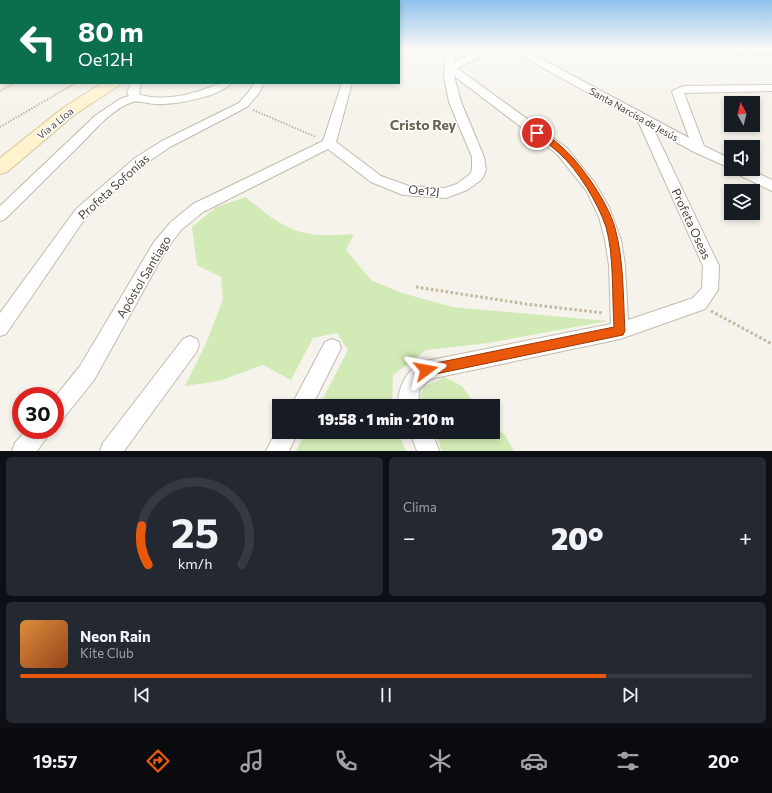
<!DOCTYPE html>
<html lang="es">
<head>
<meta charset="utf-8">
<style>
  :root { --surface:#171b24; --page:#242831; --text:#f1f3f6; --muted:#9ea1a6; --line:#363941; --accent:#ea580c }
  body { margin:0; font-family:Commissioner,sans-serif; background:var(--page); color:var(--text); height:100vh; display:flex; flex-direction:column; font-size:15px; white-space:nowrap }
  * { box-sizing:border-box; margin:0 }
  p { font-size:13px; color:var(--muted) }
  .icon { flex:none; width:22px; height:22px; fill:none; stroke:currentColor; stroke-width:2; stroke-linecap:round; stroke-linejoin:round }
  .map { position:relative; height:451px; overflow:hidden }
  .side { display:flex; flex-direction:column; gap:6px; padding:6px; background:#0d0f14; flex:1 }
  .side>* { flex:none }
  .banner { position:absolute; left:0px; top:0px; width:400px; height:84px; box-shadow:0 2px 6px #0003; background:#0b6e4f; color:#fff; overflow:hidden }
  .needle { width:26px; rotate:353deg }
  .fabs { position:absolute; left:724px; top:96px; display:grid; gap:8px }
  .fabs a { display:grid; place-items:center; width:36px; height:36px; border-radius:0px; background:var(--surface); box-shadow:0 2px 6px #0003; font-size:20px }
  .speed { position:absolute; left:12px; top:387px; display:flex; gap:8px; font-size:20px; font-weight:700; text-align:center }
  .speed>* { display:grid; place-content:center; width:52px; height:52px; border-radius:50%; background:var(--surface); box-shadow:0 2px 6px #0003; line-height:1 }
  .speed .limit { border:6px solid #d22; background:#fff; color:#111 }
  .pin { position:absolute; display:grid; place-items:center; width:34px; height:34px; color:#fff; margin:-17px; border:2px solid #fff; border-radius:50%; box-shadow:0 1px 4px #0007 }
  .me { position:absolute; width:44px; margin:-22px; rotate:77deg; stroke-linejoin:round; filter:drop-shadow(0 0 3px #0008) }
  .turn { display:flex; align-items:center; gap:14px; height:84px; padding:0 12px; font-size:18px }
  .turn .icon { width:52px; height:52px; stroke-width:2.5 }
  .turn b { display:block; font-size:28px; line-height:34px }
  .big { font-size:30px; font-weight:800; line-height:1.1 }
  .side .tile { flex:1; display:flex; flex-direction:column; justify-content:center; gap:6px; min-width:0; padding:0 14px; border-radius:6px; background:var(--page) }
  .side .dial { align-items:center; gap:0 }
  .dial svg { height:104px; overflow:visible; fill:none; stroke:var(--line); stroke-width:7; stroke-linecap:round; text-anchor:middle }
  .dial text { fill:var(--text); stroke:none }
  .song { display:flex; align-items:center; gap:12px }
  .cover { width:48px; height:48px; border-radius:6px; background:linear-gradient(135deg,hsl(30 70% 55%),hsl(20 70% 35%)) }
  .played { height:4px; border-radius:2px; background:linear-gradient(90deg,var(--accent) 80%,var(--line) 80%) }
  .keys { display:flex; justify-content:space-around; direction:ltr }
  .heat { display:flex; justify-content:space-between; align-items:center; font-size:22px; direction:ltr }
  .side .tiles { flex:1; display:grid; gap:6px; grid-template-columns:1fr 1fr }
  .tile:last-child { grid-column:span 2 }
  .trip { position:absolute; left:272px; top:399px; width:228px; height:40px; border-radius:0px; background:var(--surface); box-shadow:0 2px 6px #0003; font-weight:800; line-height:40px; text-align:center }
  .dock { display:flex; height:64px; justify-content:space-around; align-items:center; background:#090b0e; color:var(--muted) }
  .dock .icon { width:28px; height:28px }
  .dock .current { color:var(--accent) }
  .dock b { font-size:18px; color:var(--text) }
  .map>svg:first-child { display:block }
  .green { fill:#d2eab5 }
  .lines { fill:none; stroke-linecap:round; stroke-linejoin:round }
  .street-casing { stroke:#c2bbae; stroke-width:2 }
  .secondary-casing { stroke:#d6c79b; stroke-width:2 }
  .path-far1 { stroke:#c4b79f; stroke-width:2; stroke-dasharray:1.5 1.5; stroke-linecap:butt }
  .path { stroke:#c4b79f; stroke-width:3; stroke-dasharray:2.5 2.5; stroke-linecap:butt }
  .street { fill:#fff; fill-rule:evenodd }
  .secondary { fill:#fff3cd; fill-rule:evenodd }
  .route { fill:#ea580c; stroke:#983908 }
  .labels { text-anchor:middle; stroke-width:3; stroke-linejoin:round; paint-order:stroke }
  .far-street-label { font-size:10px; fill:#4b4439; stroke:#fff }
  .street-label { font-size:12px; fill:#4b4439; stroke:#fff }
  .quarter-label { font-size:14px; font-weight:bold; fill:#6e6250; stroke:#fff }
</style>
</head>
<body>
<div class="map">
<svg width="772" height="451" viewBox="0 0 772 451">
  <rect width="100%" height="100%" fill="#f6f3ec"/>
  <path class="green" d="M246,197C261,210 281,227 301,232C318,237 337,235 354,234L346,250L371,280L402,293L452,307L608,321L488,343L426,350L393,375L392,406H319L348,350L337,333L313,338L291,380L263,365L219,381L185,386L207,341L223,299L221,277L197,265L192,227L216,207Z
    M445,377L462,386L476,406H419L417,402L424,387Z
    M493,425L505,435L514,451H441L438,437L434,432H493Z
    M306,432H398L406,451H296Z"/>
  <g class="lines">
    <g class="street-casing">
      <path id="street" d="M446,49H456L455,61L484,49H772V54L529,52L689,138L672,92L674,90L684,86L772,85V91L684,93L704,146L731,159V169H749L772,180V191L733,172L732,169L694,152L654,130L719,266L718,290L705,309L620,339L430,379L419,390L418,406H398C398,386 407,368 426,361L611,324L609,265L605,240L599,217L586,190L557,154L454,76L461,102L484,157L486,170L483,177L481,180L467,190L446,198L403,195L371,182L328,149L203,212L181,230L166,250L94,380L62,420L55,423V397L80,366L154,242L171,222L193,204L323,141L342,83H352L336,142L381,176L409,186L445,188L457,184L470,174L472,170V157L449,102L444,76ZM497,52H515L638,121L703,266L702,288L693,298L628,320L625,265L621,240L609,207L595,183L567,148L457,68L485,54Z
        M131,83H141L139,93L140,95C160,100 182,97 202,90C214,86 217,83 231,83C221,97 173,105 157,104C147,104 139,99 130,103C111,110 93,132 79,146C54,170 30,195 5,219L0,221V206L96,115L120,99L129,96L127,93Z
        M254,83H264L259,93L247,107L170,147L145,164L86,217L6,334L0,336V313L76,209L135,158L162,141L239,103L250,90Z
        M190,336L197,339L199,345L197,351L124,451H100L103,443L183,339Z
        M332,339L339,342L341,348L312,406H291L325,342Z
        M279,426V432H298L289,451H266Z
        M26,430H51L47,437L37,451H12L15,443Z
        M410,432H432L439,451H417Z"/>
    </g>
    <g class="secondary-casing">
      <path id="secondary" d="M102,83H121L118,86L74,115L7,172L0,174V158L63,108Z"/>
    </g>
    <path class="path-far1" d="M0,91L15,83
      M253,110L316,137
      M0,127L76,83"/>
    <path class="path" d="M416,287L526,304L604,313
      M711,311L772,344"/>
    <use href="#street" class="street"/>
    <use href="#secondary" class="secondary"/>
  </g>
  <linearGradient id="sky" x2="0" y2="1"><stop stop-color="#8fc1ec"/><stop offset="0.44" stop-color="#fbfaf6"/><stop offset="1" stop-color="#fbfaf6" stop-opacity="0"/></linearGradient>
  <rect width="772" height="112" fill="url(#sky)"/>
  <path class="route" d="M537,130C549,134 565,149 573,158C589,176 609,206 615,228C624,260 623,298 625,331L623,335L426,376L422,374L420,370L422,366L426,365L614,327C612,298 614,254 606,227C598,203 578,170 559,153C551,146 543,140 535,134V131Z"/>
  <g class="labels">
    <g class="far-street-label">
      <text transform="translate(634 114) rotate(29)" y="4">Santa Narcisa de Jesús</text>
      <text transform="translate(55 123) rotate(-39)" y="4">Via a Lloa</text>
    </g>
    <g class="street-label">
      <text transform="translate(114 187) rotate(-42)" y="4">Profeta Sofonías</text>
      <text transform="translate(424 191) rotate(5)" y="4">Oe12J</text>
      <text transform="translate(691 224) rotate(65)" y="4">Profeta Oseas</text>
      <text transform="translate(144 277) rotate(-59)" y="4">Apóstol Santiago</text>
    </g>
    <g class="quarter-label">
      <text x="423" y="130">Cristo Rey</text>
    </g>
  </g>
</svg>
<div class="fabs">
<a><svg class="needle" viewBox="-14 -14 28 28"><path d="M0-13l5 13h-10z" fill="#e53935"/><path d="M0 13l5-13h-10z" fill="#9ea1a6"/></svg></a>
<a><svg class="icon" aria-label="sound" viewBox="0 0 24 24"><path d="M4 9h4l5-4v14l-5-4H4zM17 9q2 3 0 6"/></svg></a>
<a><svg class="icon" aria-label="layers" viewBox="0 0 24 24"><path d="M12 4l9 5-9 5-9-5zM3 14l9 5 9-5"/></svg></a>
</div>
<div class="speed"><div class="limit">30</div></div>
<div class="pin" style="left:537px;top:133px;background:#d93025"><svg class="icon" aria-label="arrive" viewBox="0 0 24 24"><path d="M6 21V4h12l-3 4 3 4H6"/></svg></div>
<svg class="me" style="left:426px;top:370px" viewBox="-20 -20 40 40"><path d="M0-17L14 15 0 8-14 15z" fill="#ea580c" stroke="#fff" stroke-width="4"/></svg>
<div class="trip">19:58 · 1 min · 210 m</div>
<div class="banner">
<div class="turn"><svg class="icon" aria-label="left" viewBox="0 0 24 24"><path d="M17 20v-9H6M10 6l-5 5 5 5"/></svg><div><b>80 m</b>Oe12H</div></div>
</div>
</div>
<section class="side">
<div class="tiles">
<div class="tile dial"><svg viewBox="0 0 100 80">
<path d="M14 69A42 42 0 1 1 86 69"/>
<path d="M14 69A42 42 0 0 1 9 39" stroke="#ea580c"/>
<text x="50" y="56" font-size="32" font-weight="700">25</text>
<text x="50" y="72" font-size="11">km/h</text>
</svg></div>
<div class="tile"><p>Clima</p>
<div class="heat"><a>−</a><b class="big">20°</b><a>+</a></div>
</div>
<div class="tile">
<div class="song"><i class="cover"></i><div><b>Neon Rain</b><p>Kite Club</p></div></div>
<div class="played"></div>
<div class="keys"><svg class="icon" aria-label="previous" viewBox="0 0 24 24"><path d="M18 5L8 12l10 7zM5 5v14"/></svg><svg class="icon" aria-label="pause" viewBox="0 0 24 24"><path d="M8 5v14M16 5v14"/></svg><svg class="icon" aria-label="next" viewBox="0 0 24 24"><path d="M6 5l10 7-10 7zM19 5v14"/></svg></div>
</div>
</div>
</section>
<nav class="dock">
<b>19:57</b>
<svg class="icon current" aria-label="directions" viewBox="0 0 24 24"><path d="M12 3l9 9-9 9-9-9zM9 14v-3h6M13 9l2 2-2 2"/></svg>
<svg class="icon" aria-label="music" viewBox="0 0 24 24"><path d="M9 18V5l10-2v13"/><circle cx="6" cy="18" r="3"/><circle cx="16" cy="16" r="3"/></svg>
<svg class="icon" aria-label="phone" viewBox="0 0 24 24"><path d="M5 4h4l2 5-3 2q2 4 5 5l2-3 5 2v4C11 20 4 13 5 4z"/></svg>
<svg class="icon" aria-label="climate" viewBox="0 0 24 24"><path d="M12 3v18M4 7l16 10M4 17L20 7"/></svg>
<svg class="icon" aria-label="car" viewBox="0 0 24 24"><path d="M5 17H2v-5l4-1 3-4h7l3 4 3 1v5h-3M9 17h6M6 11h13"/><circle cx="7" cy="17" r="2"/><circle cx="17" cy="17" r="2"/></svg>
<svg class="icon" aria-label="filters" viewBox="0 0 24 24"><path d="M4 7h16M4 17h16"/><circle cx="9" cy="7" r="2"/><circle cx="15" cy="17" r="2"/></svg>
<b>20°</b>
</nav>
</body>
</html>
